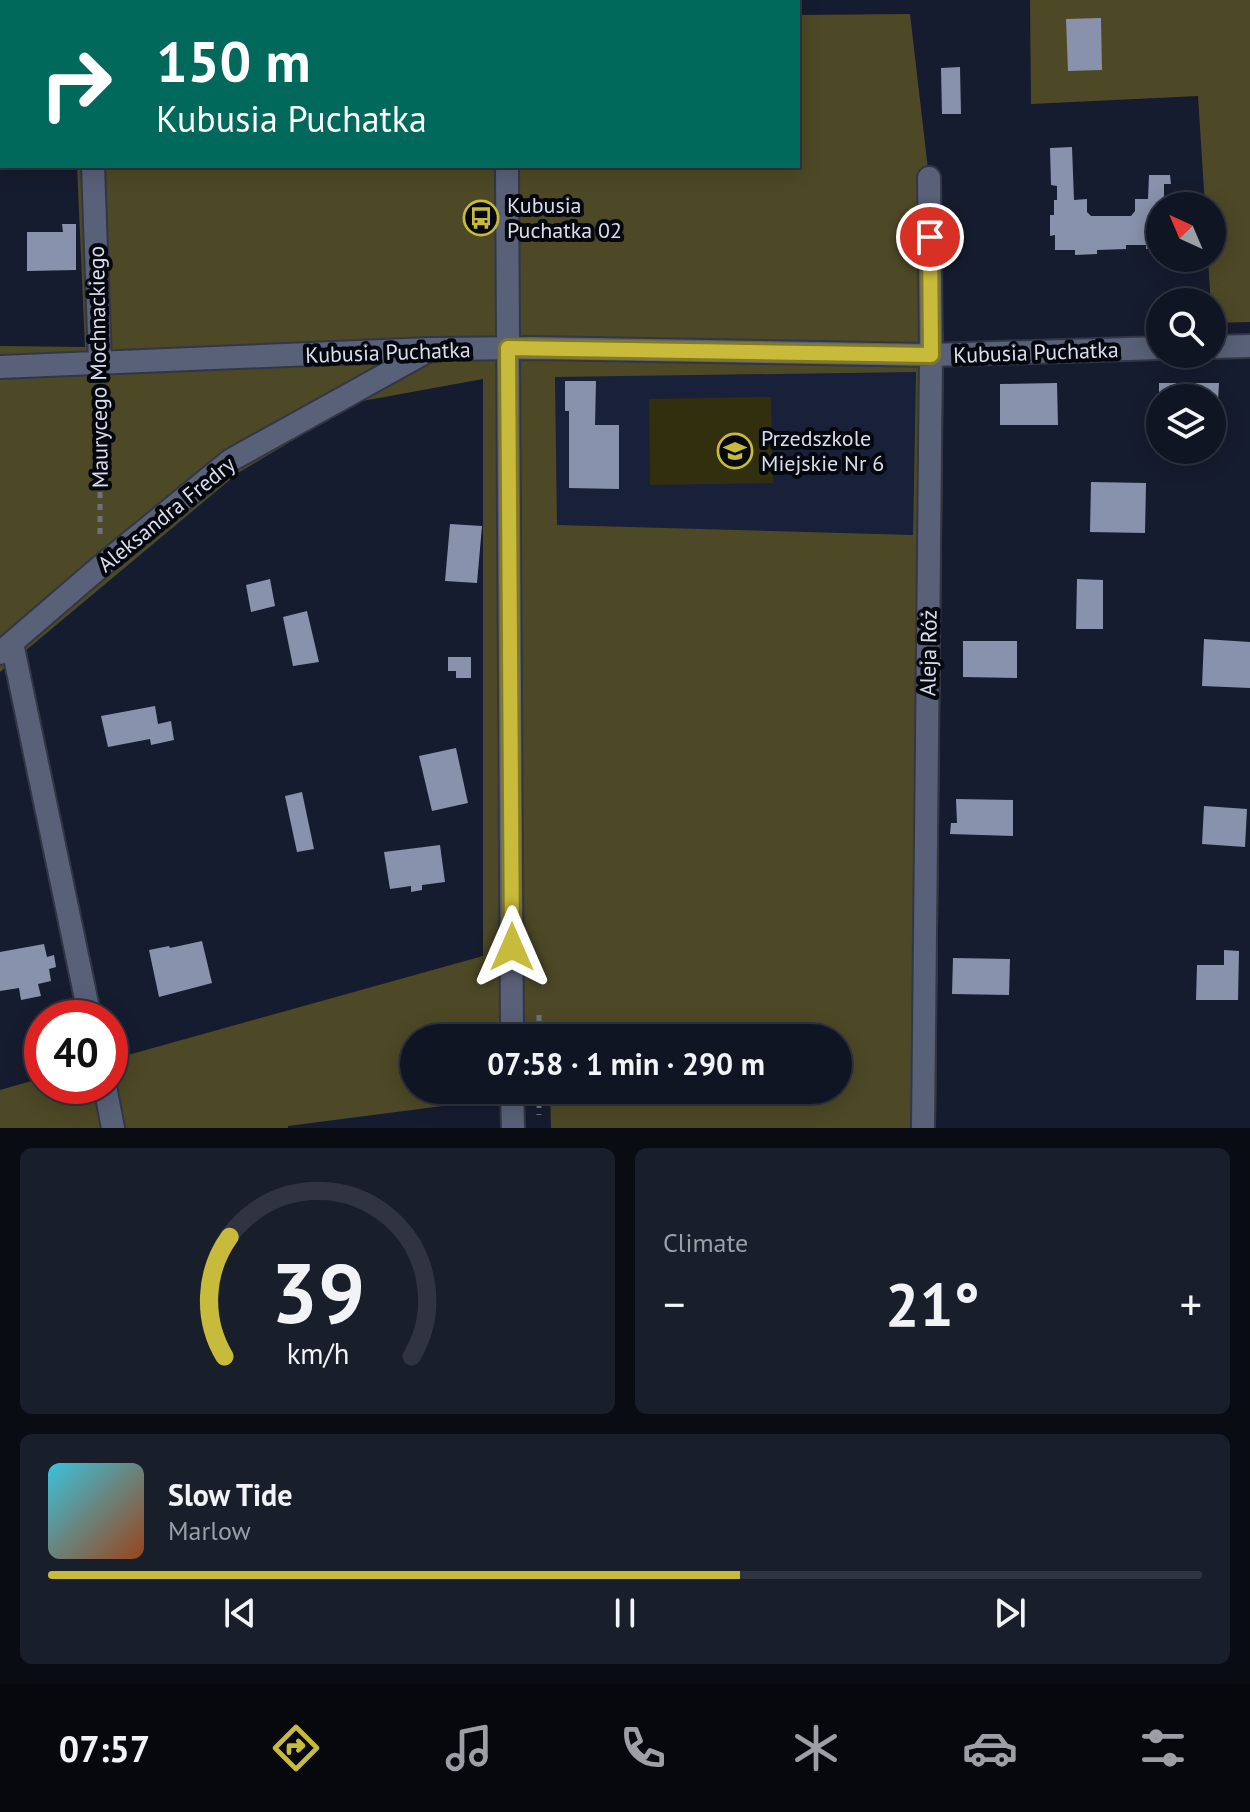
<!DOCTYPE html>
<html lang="en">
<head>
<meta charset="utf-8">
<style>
  :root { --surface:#101523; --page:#191e2b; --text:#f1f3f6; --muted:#9c9fa6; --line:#303441; --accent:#c8bb3b }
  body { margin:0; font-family:"PT Sans",sans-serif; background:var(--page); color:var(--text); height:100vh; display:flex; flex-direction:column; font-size:30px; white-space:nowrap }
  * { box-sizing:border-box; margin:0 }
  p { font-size:26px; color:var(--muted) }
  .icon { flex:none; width:44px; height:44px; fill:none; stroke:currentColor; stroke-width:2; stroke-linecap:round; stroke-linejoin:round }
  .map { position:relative; height:1128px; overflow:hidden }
  .drawer { display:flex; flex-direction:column; gap:20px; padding:20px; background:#090c13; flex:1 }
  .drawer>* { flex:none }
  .hud { position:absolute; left:0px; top:0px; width:800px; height:168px; box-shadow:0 4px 20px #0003,0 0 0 2px var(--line); background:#00695c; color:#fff; overflow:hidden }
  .needle { width:52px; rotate:316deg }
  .tools { position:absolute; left:1146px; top:192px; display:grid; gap:16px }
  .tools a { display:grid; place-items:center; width:80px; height:80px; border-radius:50%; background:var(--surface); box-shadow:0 4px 20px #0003,0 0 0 2px var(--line); font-size:40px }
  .speed { position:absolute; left:24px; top:1000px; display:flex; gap:16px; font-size:40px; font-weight:700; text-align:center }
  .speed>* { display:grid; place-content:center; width:104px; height:104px; border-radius:50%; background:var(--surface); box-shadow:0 4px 20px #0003,0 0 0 2px var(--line); line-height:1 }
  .speed .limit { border:12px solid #d22; background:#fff; color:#111 }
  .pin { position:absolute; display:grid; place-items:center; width:68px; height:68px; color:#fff; margin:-34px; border:4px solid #fff; border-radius:50%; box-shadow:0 2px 8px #0007 }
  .me { position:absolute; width:88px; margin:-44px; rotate:0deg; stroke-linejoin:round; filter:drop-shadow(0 0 6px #0008) }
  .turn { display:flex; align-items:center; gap:28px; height:168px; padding:0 24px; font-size:36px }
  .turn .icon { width:104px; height:104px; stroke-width:2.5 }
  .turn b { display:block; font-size:56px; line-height:68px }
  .big { font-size:60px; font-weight:600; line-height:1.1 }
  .drawer .tile { flex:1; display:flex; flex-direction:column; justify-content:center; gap:12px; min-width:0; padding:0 28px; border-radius:12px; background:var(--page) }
  .drawer .dial { align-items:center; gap:0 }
  .dial svg { height:208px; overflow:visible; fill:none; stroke:var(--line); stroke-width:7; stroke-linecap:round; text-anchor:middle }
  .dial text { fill:var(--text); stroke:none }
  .song { display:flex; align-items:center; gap:24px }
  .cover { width:96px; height:96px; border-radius:12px; background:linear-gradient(135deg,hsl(190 70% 55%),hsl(20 70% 35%)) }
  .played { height:8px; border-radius:4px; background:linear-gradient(90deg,var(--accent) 60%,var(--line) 60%) }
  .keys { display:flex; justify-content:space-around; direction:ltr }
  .heat { display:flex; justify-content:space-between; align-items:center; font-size:44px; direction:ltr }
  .drawer .tiles { flex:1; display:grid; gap:20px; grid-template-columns:1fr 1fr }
  .tile:last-child { grid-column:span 2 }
  .trip { position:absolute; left:400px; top:1024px; width:452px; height:80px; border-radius:40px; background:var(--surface); box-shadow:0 4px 20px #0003,0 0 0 2px var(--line); font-weight:600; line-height:80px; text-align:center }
  .menu { display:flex; height:128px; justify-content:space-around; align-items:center; background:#06080e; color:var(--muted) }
  .menu .icon { width:56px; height:56px }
  .menu .on { color:var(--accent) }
  .menu b { font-size:36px; color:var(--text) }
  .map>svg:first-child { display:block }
  .built { fill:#19203a }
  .green { fill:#322f0f }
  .forest { fill:#4d4926; fill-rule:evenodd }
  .building { fill:#8992ac }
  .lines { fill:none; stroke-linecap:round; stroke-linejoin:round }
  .minor-casing { stroke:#323646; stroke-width:26 }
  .tertiary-casing { stroke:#323646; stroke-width:26 }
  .path { stroke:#6d7283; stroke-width:5; stroke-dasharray:6 6; stroke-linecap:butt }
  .minor { stroke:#596178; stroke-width:22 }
  .tertiary { stroke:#596178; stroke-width:22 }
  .route-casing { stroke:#827a26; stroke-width:20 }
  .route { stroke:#c8bb3b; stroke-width:14 }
  .labels { text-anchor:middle; stroke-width:8; stroke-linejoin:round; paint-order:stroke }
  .poi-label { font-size:22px; fill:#d9deec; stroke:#05070f; text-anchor:start }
  .street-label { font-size:22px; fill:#d9deec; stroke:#05070f }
</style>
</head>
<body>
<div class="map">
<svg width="1250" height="1128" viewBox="0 0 1250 1128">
  <rect width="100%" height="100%" fill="#161c2f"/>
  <path class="built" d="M916,371L913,535L557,526L555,376Z"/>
  <path class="green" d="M771,397L773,483L650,485L649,399Z"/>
  <path class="forest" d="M0,0H553V2H2V41H0Z
    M1030,0H1250V322L1212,323L1208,258H1212V206H1205L1198,96L1031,104Z
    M910,14L929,178L944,339L936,1128H551L550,1092L288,1126V1128H0V1090L42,1078V1086H110V1060L483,956V379L357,402L238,473L0,672V346L85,347L77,166H798V15ZM916,372L913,535L557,525L555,377ZM414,1038H838V1090H414Z"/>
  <path class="building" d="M1101,18L1102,70L1068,71L1066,19Z
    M960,67L961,114H942L941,68Z
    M1072,147L1074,200L1087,199V212L1091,216H1131L1135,211V199H1148L1149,175H1170L1171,184H1164V199H1167V206H1160V249H1146V245H1126V249L1097,250V254L1075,255V250H1055V235L1050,236V215H1054V200H1057V186L1051,185L1050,148Z
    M62,224H76V270L27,271V232H63Z
    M565,381H596L595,425H619V489L569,488V411H565Z
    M1057,383L1058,425H1000V384Z
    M1159,383H1219L1217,420H1212V398H1159Z
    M1091,482L1146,483L1145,533L1090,532Z
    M450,524L482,526L477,583L445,581Z
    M270,579L275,606L251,612L246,585Z
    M1077,579L1103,580V629H1076Z
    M307,611L319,662L293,666L283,617Z
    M1204,639L1250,642V688L1202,686Z
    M963,641H1017V678L963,677Z
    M448,657H471V678H456V671H448Z
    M155,706L158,724L171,721L174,740L151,745L150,739L108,747L101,716Z
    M456,748L468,803L432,811L419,756Z
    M302,792L314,849L297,852L285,796Z
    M956,799L1013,800V836L950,834L951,823H957Z
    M1204,806L1247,809L1245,847L1202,844Z
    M440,845L445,882L422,885V890L411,892V886L390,889L384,852Z
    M202,941L212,983L159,997L149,950L169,946L170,948Z
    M44,944L47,957L54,955L56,967L49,969L51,981L38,984L41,996L21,1000L19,988L0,991V952Z
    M1224,950L1239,951L1238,1000H1196L1197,965H1224Z
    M953,958L1010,959L1009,995L952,994Z"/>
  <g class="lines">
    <g class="minor-casing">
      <path id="minor" d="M87,0V2
        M93,166L100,363
        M1212,347L1250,346
        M0,367L430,349L534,348L931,355L1160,348
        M12,643L90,1018
        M0,653L100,567L231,460L426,352
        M105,1086L113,1128
        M923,1128L931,355L929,178"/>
    </g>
    <g class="tertiary-casing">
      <path id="tertiary" d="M505,0V2
        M507,166L512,1038
        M512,1090L513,1128"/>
    </g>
    <path class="path" d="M100,384V538
      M539,1015V1038
      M539,1090V1115"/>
    <use href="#minor" class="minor"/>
    <use href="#tertiary" class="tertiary"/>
  </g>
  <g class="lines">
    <g class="route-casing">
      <path id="route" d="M512,947L508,348L931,355L930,237"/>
    </g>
    <use href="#route" class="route"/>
  </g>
  <defs>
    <g id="bus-ring" transform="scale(1.8)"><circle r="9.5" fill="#05070f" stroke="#c8bb3b" stroke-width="1.5"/><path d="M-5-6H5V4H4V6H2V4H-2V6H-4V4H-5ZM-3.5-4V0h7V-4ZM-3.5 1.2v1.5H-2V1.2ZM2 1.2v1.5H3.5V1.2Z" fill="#c8bb3b"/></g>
    <g id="school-ring" transform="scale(1.8)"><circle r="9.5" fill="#05070f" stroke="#c8bb3b" stroke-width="1.5"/><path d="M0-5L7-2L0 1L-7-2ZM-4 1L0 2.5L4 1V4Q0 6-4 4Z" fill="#c8bb3b"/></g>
  </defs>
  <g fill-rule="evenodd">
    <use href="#bus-ring" x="481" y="218"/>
    <use href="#school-ring" x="735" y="451"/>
  </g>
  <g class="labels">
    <g class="poi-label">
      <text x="507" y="213">Kubusia<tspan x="507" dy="25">Puchatka 02</tspan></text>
      <text x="761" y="446">Przedszkole<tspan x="761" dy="25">Miejskie Nr 6</tspan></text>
    </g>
    <g class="street-label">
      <text transform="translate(388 352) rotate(-2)" y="8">Kubusia Puchatka</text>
      <text transform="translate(1036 352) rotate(-2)" y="8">Kubusia Puchatka</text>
      <text transform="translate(98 367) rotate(-91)" y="8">Maurycego Mochnackiego</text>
      <text transform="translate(166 514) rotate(-39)" y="8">Aleksandra Fredry</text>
      <text transform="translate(928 653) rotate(-89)" y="8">Aleja Róż</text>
    </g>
  </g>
</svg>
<div class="tools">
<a><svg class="needle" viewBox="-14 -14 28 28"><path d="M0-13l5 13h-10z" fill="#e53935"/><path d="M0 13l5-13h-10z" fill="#9c9fa6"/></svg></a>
<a><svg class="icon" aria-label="search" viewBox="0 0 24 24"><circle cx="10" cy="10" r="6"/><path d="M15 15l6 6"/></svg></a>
<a><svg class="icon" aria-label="layers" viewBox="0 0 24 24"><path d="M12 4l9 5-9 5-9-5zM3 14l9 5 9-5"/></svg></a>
</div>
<div class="speed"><div class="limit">40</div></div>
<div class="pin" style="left:930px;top:237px;background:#d93025"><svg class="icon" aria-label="arrive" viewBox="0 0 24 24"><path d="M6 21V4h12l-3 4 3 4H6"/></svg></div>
<svg class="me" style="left:512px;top:947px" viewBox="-20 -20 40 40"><path d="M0-17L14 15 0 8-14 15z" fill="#c8bb3b" stroke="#fff" stroke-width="4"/></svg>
<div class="trip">07:58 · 1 min · 290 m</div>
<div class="hud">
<div class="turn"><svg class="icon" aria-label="right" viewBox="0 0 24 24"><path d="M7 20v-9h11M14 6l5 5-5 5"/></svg><div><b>150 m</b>Kubusia Puchatka</div></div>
</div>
</div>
<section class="drawer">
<div class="tiles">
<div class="tile dial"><svg viewBox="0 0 100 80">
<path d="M14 69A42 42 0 1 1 86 69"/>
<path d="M14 69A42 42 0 0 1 16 23" stroke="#c8bb3b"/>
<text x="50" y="56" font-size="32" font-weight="700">39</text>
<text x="50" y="72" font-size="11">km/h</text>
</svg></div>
<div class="tile"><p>Climate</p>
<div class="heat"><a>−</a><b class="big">21°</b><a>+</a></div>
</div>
<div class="tile">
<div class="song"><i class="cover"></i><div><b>Slow Tide</b><p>Marlow</p></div></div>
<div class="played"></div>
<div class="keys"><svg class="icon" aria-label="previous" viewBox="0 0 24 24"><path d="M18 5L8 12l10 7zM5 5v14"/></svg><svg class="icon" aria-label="pause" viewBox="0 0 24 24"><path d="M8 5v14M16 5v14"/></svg><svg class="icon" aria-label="next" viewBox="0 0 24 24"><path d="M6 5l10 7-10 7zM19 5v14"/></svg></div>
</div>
</div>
</section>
<nav class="menu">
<b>07:57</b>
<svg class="icon on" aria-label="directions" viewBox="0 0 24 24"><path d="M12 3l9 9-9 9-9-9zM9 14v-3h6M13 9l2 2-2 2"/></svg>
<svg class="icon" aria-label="music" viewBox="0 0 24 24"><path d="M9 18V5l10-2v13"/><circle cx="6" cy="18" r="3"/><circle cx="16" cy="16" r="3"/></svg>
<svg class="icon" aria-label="phone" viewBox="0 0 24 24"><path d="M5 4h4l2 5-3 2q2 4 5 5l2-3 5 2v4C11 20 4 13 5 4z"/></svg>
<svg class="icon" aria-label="climate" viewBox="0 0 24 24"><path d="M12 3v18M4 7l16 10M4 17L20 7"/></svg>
<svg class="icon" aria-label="car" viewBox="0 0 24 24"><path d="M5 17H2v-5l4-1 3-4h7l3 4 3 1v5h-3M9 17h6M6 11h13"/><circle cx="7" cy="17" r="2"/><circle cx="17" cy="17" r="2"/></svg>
<svg class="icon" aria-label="filters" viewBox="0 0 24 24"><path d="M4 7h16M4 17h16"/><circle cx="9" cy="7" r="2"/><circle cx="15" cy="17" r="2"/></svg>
</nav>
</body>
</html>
